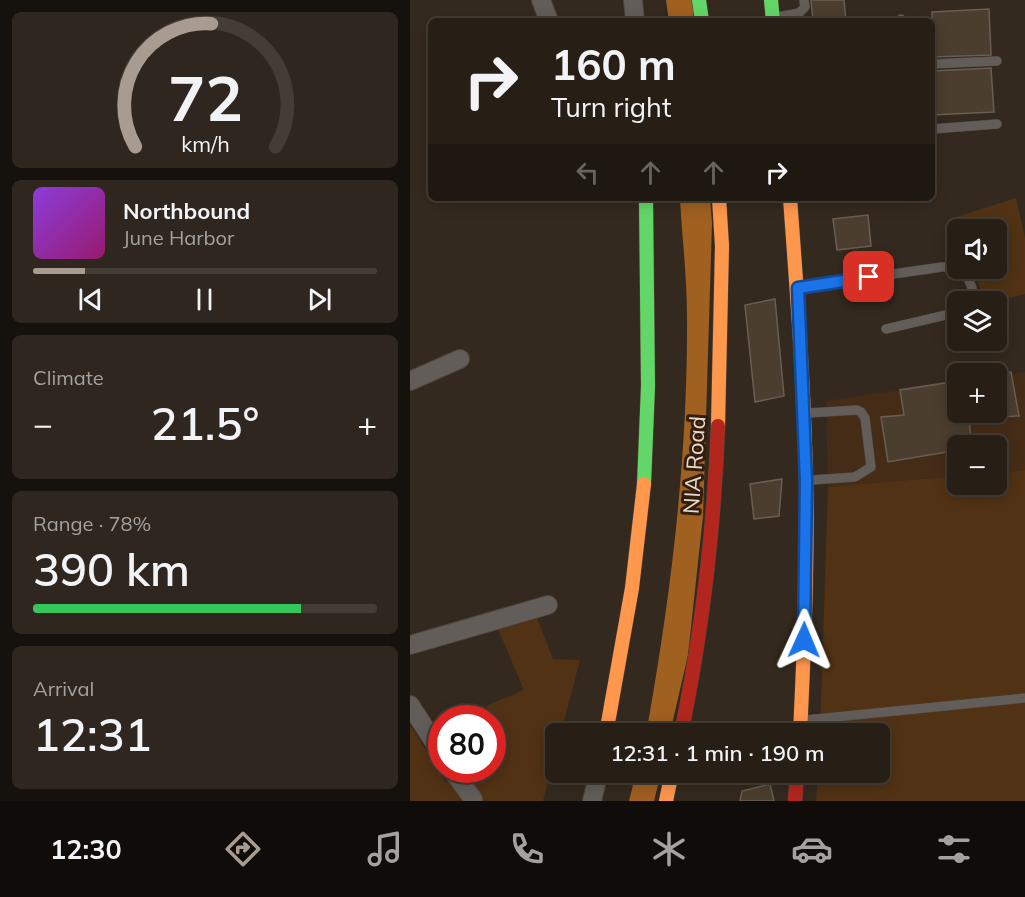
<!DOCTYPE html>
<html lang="en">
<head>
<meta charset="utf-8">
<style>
  :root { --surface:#271f16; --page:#2f271f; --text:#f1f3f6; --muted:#a4a2a1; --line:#433d35; --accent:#a89b90 }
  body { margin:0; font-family:Mulish,sans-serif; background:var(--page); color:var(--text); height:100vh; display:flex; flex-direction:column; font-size:22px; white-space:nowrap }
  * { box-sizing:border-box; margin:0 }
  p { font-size:20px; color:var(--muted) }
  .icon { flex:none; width:33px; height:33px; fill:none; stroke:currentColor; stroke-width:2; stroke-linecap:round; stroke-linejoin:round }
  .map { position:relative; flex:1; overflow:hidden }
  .panel { display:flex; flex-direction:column; gap:12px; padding:12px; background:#15110c; width:410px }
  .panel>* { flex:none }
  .hud { position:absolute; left:18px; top:18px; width:507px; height:183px; border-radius:9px; box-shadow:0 3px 15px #0003,0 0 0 2px var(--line); background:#271f16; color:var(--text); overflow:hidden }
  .controls { position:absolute; left:537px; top:219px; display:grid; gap:12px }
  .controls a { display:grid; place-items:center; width:60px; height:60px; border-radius:9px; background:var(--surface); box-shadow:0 3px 15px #0003,0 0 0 2px var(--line); font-size:30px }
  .speed { position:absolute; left:18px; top:705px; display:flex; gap:12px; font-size:30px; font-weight:700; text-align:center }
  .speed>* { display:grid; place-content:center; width:78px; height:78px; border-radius:50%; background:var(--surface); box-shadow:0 3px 15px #0003,0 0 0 2px var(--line); line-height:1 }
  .speed .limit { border:9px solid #d22; background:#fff; color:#111 }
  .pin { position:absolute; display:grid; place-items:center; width:51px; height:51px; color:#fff; margin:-26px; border-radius:12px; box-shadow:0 3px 9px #0006 }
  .me { position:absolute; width:66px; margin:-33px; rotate:1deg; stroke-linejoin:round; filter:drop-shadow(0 0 4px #0008) }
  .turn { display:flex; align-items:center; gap:21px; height:126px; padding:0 24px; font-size:27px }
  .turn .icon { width:78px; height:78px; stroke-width:2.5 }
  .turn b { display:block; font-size:42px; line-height:51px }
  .lanes { display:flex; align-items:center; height:57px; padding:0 24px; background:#0003; justify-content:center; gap:30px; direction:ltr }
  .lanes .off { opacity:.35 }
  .big { font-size:45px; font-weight:600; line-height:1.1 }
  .panel .widget { flex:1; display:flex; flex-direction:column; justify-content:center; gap:9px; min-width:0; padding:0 21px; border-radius:9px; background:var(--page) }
  .panel .dial { align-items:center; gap:0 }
  .dial svg { height:156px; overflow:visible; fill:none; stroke:var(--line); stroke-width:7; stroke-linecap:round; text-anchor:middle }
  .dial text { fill:var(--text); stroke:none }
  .song { display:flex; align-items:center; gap:18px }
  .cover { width:72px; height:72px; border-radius:9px; background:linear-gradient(135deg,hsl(270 70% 55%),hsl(320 70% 35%)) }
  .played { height:6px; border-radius:3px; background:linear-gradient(90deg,var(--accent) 15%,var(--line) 15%) }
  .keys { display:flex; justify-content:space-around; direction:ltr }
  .heat { display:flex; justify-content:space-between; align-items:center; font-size:33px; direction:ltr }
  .charge { height:9px; border-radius:4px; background:linear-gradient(90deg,#34c759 78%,var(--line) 0) }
  .trip { position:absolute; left:135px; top:723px; width:345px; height:60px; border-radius:9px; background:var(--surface); box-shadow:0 3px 15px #0003,0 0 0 2px var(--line); font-weight:600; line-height:60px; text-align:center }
  .tab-bar { display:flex; height:96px; justify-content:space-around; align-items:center; background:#100c09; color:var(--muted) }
  .tab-bar .icon { width:42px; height:42px }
  .tab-bar .selected { color:var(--accent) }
  .tab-bar b { font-size:27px; color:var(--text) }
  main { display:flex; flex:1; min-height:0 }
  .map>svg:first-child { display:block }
  .built { fill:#452c17 }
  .green { fill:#513214 }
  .water { fill:#9f6020 }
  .building { fill:#4c3e2e; stroke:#685e55; stroke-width:1.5 }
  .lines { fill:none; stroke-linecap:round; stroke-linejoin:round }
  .lane-casing { stroke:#4f453c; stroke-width:10 }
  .street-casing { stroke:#4f453c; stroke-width:20 }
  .fast-casing { stroke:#4f453c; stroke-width:15 }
  .slow-casing { stroke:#4f453c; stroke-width:15 }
  .jam-casing { stroke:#4f453c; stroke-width:15 }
  .lane { stroke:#625d58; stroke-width:9 }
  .street { stroke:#625d58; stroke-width:18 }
  .fast { stroke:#63d668; stroke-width:14 }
  .slow { stroke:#ff974d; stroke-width:14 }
  .jam { stroke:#b3261e; stroke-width:14 }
  .route-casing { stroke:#114b97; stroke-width:15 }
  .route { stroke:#1a73e8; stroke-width:10 }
  .labels { text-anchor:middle; stroke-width:6; stroke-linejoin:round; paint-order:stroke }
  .street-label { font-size:22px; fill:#e7d9ce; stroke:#321e0b }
</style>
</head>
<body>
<main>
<section class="panel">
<div class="widget dial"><svg viewBox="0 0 100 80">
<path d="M14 69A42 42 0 1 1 86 69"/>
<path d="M14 69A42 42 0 0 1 53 6" stroke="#a89b90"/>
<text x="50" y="56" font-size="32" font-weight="700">72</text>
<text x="50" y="72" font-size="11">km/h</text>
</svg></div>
<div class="widget">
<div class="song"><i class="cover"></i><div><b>Northbound</b><p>June Harbor</p></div></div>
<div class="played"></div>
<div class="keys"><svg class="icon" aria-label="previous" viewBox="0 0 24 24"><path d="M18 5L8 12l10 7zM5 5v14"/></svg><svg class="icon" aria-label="pause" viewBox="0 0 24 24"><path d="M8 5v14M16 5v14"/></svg><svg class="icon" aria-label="next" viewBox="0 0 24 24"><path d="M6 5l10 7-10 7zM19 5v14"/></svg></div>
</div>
<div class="widget"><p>Climate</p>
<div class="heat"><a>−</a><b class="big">21.5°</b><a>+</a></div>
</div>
<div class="widget"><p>Range · 78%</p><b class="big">390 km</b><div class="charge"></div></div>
<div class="widget"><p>Arrival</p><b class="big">12:31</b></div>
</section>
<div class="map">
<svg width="616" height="801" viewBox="0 0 616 801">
  <rect width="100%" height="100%" fill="#34291e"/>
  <path class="built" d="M615,372V470L587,473L586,446H548L547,476L418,487L416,401L547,382L548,412H586L587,376Z"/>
  <path class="green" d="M606,198L615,238V294L586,301H575L563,269L586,268V230L550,229L546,217Z
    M615,470V801H406L408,773L470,772V734L410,733L418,487L547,476L548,484H586L587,473Z
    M126,615L143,659L170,660L151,733L146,734L145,754L133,801H0V725L36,783L49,770H82L83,751L91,747L82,718H80L76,706L114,690L88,629Z"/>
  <path class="water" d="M256,0H282L284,21H259Z
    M270,198H300L302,223L293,516L278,655L260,733L236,734C261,596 278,456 277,316C277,277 272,237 270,198Z
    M226,773H251L244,801H219Z"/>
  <path class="building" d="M401,0H434L436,21H403Z
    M579,9L581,55L522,57V12Z
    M581,68L584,112L522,115V71Z
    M458,215L461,246L427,250L423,219Z
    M365,299L374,396L345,402L335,305Z
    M601,372L609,416L586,417V374Z
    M548,381V412H559L561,446H548V450L478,462L471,417L494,415L490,390Z
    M372,479L369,516L344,519L340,484Z
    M360,784L364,801H330L332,791Z"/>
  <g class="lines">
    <g class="lane-casing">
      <path id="lane" d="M368,17L389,13L395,7L394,0
        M491,19L492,21
        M522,64L587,61
        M522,129L587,124
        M554,268L562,288L559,302
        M393,287L532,267H548
        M476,329L540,314L548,310
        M398,413L447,410L451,412L455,418L461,467L445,477L402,480
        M396,720L616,698"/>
    </g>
    <g class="street-casing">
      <path id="street" d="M131,0L139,21
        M223,0L225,21
        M0,381L50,359
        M0,645L138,605
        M0,705L32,754
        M42,770L63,799
        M182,801L189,772"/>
    </g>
    <g class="fast-casing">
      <path id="fast" d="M289,0L292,21
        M361,0L363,21
        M234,484L238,386L236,198"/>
    </g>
    <g class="slow-casing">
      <path id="slow" d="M380,198C387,292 394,385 396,479C398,564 394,649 390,734
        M308,426L312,246L309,198
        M196,734L222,588L234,484
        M256,801L262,772"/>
    </g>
    <g class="jam-casing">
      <path id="jam" d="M271,734C292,633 304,529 308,426
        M385,801L387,772"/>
    </g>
    <use href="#lane" class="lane"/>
    <use href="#street" class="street"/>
    <use href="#fast" class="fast"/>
    <use href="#slow" class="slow"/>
    <use href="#jam" class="jam"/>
  </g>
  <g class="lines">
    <g class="route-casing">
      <path id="route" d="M394,640L396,481L388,288L459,277"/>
    </g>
    <use href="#route" class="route"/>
  </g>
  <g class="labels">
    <g class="street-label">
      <text transform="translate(284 465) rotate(-86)" y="8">NIA Road</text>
    </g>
  </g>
</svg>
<div class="controls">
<a><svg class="icon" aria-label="sound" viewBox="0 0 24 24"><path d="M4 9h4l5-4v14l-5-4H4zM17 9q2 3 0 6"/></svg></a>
<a><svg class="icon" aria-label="layers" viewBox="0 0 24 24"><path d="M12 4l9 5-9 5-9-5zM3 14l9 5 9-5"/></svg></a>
<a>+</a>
<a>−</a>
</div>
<div class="speed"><div class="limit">80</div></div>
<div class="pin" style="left:459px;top:277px;background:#d93025"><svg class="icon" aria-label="arrive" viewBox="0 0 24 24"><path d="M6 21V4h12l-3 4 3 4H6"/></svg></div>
<svg class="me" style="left:394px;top:640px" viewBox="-20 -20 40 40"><path d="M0-17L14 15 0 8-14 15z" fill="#1a73e8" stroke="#fff" stroke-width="4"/></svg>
<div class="trip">12:31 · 1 min · 190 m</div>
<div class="hud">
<div class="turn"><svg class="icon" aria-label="right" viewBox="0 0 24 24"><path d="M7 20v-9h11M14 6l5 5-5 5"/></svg><div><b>160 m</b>Turn right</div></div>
<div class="lanes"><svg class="icon off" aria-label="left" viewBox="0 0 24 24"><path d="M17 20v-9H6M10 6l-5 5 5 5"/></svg><svg class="icon off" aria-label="ahead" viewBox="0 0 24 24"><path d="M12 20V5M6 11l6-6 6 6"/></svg><svg class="icon off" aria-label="ahead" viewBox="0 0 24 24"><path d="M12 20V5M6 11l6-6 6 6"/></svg><svg class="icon" aria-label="right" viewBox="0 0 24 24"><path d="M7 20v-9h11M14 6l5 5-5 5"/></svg></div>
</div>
</div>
</main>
<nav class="tab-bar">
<b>12:30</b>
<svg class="icon selected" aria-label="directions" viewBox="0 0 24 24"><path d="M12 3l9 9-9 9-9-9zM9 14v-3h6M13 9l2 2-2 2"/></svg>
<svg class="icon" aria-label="music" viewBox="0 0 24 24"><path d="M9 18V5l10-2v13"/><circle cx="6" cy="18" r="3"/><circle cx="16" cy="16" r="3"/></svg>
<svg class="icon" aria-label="phone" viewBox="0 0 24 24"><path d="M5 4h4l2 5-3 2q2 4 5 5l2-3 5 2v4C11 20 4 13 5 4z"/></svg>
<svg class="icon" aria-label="climate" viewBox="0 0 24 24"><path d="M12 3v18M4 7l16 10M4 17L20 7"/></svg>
<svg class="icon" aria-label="car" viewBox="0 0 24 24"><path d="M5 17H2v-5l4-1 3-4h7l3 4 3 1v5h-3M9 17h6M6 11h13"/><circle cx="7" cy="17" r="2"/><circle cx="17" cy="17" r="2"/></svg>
<svg class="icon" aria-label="filters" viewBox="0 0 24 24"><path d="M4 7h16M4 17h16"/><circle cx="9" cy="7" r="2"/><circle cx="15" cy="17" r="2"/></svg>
</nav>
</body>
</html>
